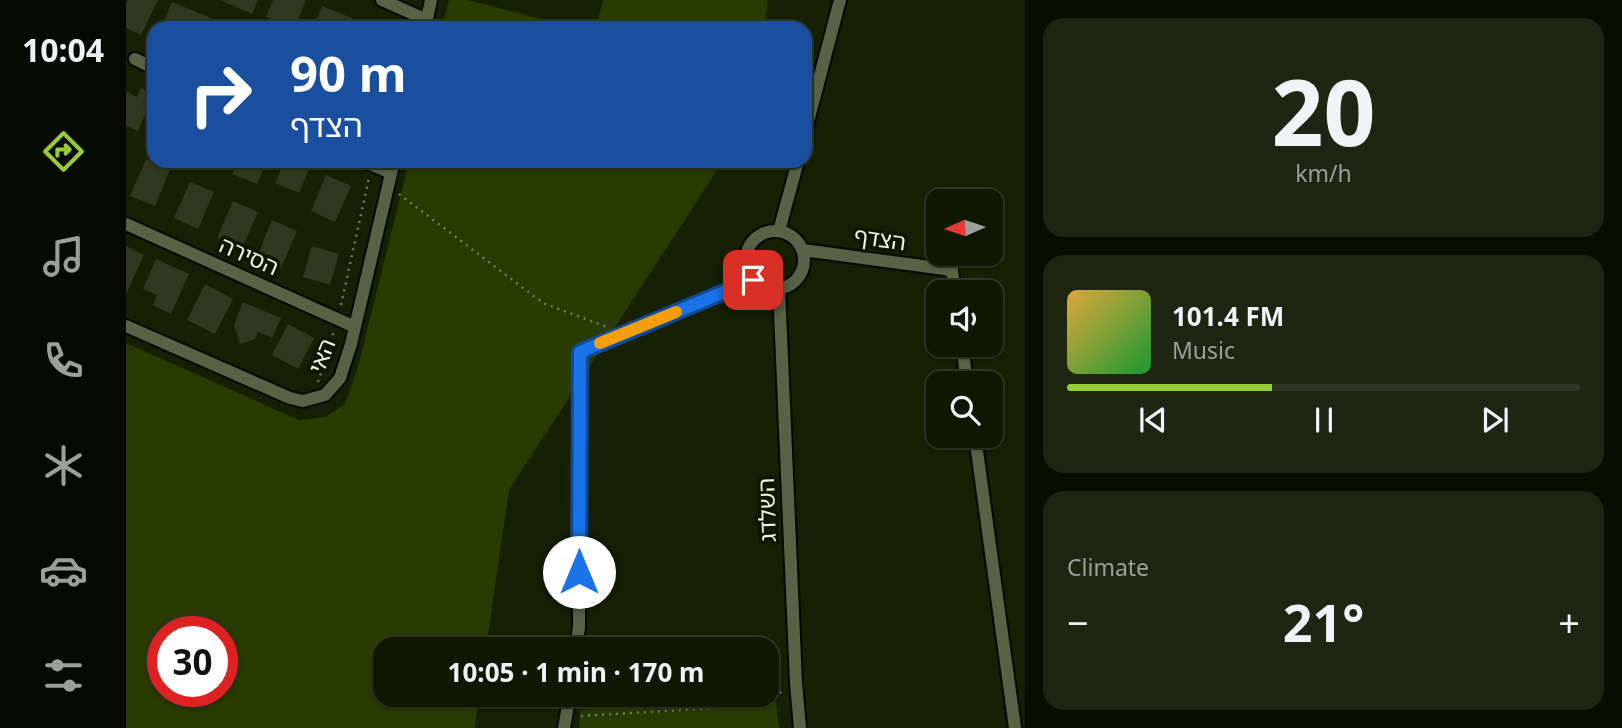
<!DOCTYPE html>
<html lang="en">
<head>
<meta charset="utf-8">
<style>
  :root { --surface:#101804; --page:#1e2513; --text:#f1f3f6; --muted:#9ca09a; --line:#303726; --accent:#97cc39 }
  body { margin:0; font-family:"Noto Sans","Noto Sans Hebrew",sans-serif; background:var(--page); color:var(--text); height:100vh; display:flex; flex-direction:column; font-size:26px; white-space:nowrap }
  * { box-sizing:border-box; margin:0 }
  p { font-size:23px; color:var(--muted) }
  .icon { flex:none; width:38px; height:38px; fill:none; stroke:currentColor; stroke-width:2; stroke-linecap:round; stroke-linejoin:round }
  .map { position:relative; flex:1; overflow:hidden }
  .drawer { display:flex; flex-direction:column; gap:18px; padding:18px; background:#090d02; width:597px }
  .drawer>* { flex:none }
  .hud { position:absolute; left:21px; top:21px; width:665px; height:147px; border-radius:21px; box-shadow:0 2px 5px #0004,0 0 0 2px var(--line); background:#1a4fa0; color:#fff; overflow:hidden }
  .needle { width:46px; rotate:267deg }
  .buttons { position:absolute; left:800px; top:189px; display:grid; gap:14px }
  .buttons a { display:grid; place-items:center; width:77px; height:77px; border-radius:14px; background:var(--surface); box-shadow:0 2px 5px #0004,0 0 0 2px var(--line); font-size:35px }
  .speed { position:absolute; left:21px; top:616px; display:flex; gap:14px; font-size:35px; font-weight:700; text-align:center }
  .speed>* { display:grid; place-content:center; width:91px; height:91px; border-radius:50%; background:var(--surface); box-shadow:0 2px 5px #0004,0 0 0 2px var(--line); line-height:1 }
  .speed .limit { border:10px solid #d22; background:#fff; color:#111 }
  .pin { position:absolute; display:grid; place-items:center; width:60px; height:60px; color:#fff; margin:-30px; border-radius:14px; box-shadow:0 4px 10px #0006 }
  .me { position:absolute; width:77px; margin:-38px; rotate:0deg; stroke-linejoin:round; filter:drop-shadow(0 0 5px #0008) }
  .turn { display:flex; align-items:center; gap:24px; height:147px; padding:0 28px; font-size:32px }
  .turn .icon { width:91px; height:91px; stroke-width:2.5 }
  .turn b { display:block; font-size:49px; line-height:60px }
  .big { font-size:52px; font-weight:700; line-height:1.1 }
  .drawer .card { flex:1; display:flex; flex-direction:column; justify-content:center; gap:10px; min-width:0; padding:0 24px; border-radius:21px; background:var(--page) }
  .drawer .dial { align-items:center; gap:0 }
  .dial b { font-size:91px; line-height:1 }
  .song { display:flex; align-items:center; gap:21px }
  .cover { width:84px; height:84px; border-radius:10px; background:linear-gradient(135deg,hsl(40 70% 55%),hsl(130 70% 35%)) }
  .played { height:7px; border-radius:4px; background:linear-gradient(90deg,var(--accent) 40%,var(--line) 40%) }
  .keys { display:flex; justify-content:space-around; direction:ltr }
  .heat { display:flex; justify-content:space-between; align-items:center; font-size:38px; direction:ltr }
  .trip { position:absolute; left:247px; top:637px; width:406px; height:70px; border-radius:21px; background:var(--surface); box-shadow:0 2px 5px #0004,0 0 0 2px var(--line); font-weight:700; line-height:70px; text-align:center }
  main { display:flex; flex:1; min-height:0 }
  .dock { display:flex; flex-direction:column; width:126px; justify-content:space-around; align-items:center; background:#060a02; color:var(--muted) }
  .dock .icon { width:49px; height:49px }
  .dock .selected { color:var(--accent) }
  .dock b { font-size:32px; color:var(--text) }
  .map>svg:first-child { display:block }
  .green { fill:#283b00; fill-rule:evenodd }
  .building { fill:#2e3a1f }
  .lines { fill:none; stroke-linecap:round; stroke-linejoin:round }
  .street-casing { stroke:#030900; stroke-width:16 }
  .path { stroke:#717a64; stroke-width:2.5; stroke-dasharray:2 5; stroke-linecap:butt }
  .street { stroke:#566346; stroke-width:12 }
  .route-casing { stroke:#114b97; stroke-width:18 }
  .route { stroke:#1a73e8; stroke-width:12 }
  .slow { stroke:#f59e0b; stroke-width:12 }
  .labels { text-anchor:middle; stroke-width:7; stroke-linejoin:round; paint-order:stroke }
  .street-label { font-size:23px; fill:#edf5e4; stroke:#0d1600 }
</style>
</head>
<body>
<main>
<nav class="dock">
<b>10:04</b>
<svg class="icon selected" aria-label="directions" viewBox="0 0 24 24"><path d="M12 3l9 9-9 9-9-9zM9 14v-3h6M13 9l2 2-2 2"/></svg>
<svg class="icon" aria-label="music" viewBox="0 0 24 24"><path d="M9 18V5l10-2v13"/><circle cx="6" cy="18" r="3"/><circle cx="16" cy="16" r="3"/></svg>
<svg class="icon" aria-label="phone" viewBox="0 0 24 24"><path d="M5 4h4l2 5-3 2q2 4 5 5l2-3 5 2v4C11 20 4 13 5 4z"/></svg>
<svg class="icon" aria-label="climate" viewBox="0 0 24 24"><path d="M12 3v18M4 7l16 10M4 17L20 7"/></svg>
<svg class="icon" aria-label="car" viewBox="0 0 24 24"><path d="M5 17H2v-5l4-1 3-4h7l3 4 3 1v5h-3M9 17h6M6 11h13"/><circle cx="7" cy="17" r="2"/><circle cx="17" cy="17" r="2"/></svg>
<svg class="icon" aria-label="filters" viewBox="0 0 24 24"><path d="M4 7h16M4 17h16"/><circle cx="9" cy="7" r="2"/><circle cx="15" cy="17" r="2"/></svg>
</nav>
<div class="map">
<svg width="900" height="728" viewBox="0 0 900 728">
  <rect width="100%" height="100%" fill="#152005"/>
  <path class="green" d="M323,0H342L452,28H316Z
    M477,0H642L638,28H470Z
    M283,161H597L383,490L360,649H259V695H353L349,728H0V343L173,420L199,417L219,404L232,367ZM37,632H96V691H37Z
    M649,695L653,728H453L454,710Z"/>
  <path class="building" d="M2,0H32L15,35L0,28V5Z
    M94,0H132L126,14Z
    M147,0H180L169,28L140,17Z
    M46,2L85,18L81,28H35Z
    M196,6L228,19L224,28H187Z
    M15,88L28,94L12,131L0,126V92L11,97Z
    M20,159L44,170L29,206L4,196Z
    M112,161H141L131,184L106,174Z
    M158,161L183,170L173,193L149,183Z
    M200,175L225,186L209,222L185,211Z
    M64,182L88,192L72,229L48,218Z
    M107,201L132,212L116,248L91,238Z
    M146,220L171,231L155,268L131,257Z
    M0,246L18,255L0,294Z
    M186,246L213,254L204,285L177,277Z
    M30,259L63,274L45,314L27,305L31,295L17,289Z
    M79,284L107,299L89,334L61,320Z
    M117,302L155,318L146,338L132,332L129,339L114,344L108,325Z
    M162,324L188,338L172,369L146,355Z"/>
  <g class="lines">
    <g class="street-casing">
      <path id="street" d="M256,0L301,20
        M299,28L305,0
        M9,59L28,68
        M679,133L714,0
        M237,161L265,173
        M0,224L229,327
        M620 260a29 29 0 1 1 58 0a29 29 0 1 1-58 0Z
        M653,231L672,161
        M677,250L826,270L829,292
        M653,289L670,683L674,728
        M0,326L164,398L177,401L199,395L214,378L225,344L268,161
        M836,345L841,383
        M849,436L889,728
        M450,649L453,627L454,352L627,280
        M438,728L444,695"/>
    </g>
    <path class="path" d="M273,194L417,303L481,327
      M215,305L243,178
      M192,382L208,331
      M455,716L638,705L656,691"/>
    <use href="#street" class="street"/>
  </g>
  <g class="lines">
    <g class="route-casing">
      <path id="route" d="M453,572L454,352L627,280"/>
    </g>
    <use href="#route" class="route"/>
    <path class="slow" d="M474,343L550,312"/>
  </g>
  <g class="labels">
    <g class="street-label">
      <text transform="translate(754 239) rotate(8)" y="8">הצדף</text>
      <text transform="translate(123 256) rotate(24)" y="8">הסירה</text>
      <text transform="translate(196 356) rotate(-68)" y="8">האי</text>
      <text transform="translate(641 510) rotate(-92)" y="8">השלדג</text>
    </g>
  </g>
</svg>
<div class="buttons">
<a><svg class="needle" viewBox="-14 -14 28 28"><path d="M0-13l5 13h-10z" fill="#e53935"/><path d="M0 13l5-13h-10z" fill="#9ca09a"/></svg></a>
<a><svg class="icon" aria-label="sound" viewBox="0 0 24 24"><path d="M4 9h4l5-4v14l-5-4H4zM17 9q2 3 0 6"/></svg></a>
<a><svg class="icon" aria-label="search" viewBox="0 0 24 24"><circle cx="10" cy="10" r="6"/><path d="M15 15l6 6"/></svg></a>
</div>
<div class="speed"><div class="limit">30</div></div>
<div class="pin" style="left:627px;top:280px;background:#d93025"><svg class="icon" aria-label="arrive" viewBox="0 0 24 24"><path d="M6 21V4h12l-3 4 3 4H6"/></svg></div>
<svg class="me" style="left:453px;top:572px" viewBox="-20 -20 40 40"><circle r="19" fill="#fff"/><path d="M0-13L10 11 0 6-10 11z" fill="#1a73e8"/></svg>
<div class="trip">10:05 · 1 min · 170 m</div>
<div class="hud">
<div class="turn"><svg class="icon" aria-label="right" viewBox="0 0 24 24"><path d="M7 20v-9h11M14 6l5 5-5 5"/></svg><div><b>90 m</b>הצדף</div></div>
</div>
</div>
<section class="drawer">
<div class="card dial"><b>20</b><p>km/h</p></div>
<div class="card">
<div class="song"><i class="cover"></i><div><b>101.4 FM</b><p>Music</p></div></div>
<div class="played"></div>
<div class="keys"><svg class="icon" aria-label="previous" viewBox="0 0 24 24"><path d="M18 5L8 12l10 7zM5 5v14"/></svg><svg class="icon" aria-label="pause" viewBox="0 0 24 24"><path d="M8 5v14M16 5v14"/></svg><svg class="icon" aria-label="next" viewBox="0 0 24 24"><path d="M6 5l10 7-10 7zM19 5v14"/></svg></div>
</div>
<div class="card"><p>Climate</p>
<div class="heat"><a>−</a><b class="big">21°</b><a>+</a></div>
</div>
</section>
</main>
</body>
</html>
